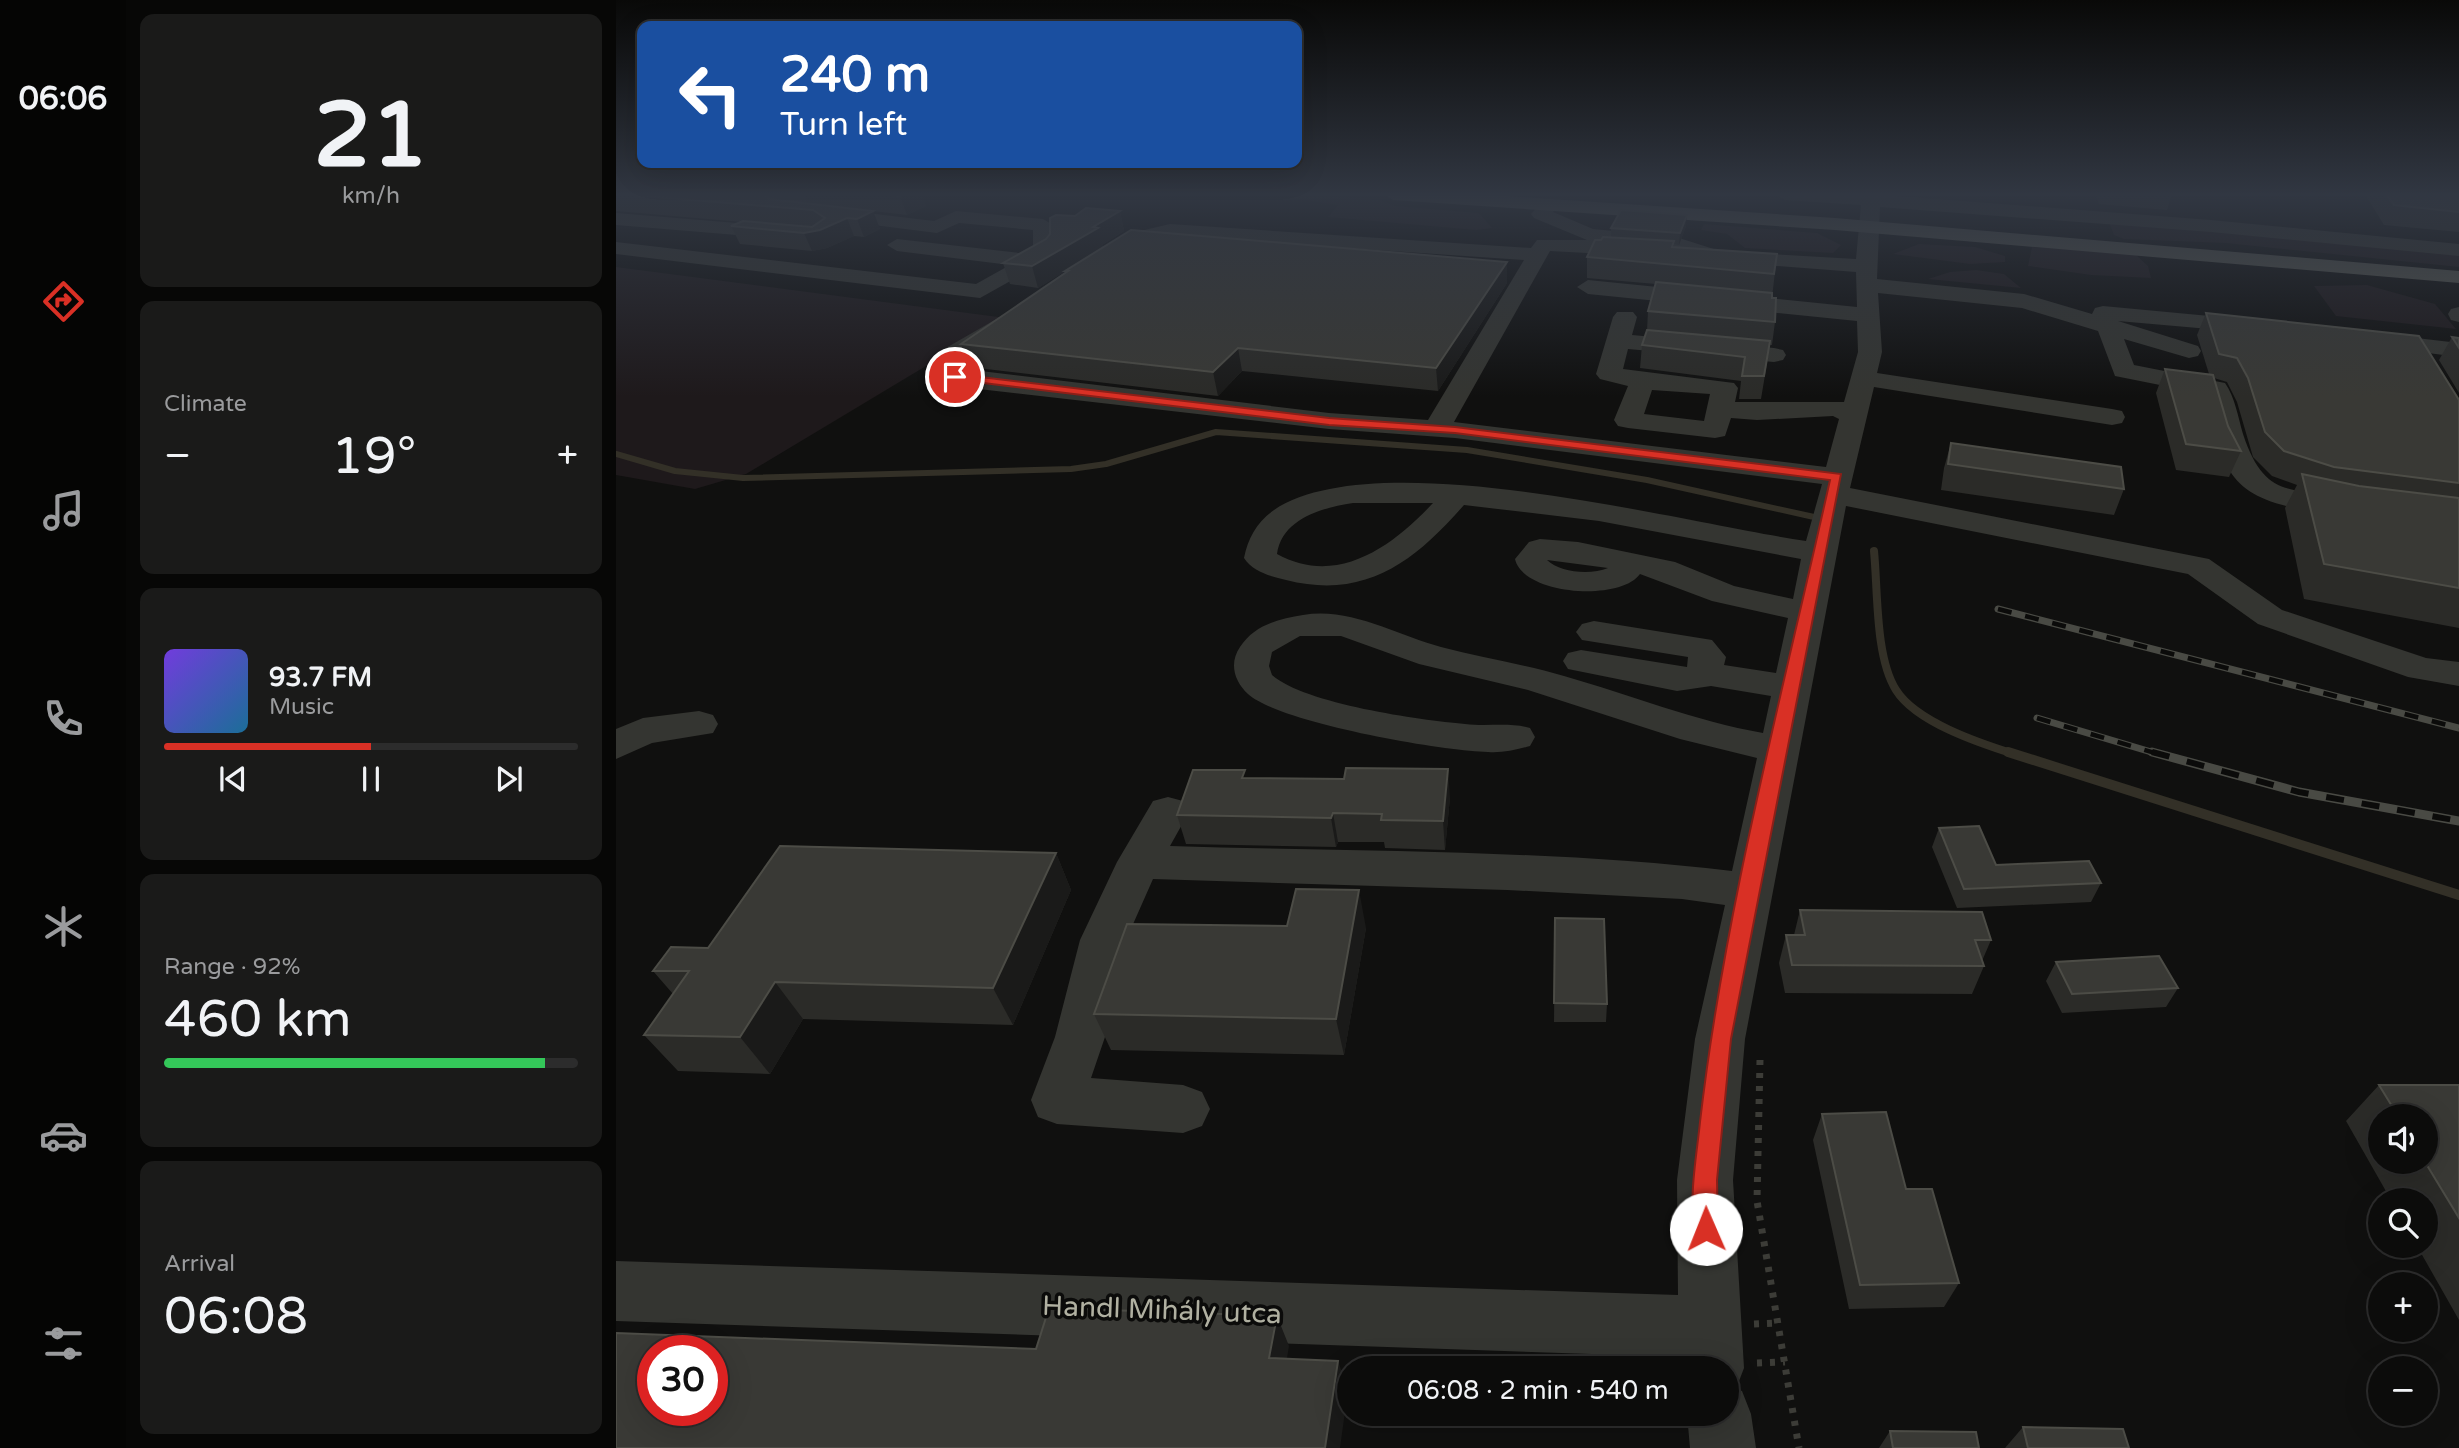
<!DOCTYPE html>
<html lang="en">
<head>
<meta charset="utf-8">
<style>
  :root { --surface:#0c0c0b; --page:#1a1a19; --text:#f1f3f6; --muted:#9a9b9d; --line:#2c2c2c; --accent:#d93025 }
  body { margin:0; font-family:"Varela Round",sans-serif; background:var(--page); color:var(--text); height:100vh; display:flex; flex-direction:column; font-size:26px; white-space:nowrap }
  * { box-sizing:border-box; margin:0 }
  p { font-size:23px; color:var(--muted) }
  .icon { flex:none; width:38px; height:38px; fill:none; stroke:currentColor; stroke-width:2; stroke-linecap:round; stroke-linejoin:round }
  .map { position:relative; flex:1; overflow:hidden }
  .sheet { display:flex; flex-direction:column; gap:14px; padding:14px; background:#070706; width:490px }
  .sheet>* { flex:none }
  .hud { position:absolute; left:21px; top:21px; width:665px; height:147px; border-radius:14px; box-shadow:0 7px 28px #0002,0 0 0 2px var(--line); background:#1a4fa0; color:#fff; overflow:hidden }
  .controls { position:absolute; left:1752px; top:1104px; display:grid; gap:14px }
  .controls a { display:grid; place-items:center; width:70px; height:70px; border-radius:50%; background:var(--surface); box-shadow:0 7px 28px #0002,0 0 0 2px var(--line); font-size:35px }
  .speed { position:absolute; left:21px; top:1335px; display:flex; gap:14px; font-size:35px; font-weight:700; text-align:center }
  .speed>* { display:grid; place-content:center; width:91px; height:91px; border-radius:50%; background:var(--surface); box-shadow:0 7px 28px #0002,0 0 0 2px var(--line); line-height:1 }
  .speed .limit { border:10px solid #d22; background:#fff; color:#111 }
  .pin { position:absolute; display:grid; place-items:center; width:60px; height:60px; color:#fff; margin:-30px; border:4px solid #fff; border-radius:50%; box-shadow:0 2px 7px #0007 }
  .me { position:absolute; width:77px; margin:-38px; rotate:359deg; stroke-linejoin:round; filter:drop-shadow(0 0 5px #0008) }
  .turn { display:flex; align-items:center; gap:24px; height:147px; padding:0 28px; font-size:32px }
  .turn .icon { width:91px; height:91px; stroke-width:2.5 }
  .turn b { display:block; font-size:49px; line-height:60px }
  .big { font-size:52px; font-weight:600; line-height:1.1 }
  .sheet .widget { flex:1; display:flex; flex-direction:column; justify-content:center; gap:10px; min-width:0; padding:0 24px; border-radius:14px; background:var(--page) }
  .sheet .dial { align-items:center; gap:0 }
  .dial b { font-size:91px; line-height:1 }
  .song { display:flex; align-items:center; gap:21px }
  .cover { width:84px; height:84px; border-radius:10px; background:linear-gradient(135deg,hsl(260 70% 55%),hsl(200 70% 35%)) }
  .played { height:7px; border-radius:4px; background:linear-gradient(90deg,var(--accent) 50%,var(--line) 50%) }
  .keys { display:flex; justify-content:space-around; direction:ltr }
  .heat { display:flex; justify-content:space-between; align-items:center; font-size:38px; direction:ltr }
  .charge { height:10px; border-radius:5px; background:linear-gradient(90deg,#34c759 92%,var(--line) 0) }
  .trip { position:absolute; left:721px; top:1356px; width:402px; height:70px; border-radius:35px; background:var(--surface); box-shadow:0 7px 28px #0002,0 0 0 2px var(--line); font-weight:600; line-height:70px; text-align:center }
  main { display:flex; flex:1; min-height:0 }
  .menu { display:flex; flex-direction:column; width:126px; justify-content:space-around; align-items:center; background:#050504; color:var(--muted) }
  .menu .icon { width:49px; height:49px }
  .menu .on { color:var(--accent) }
  .menu b { font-size:32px; color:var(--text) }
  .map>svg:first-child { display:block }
  .green { fill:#1e191b }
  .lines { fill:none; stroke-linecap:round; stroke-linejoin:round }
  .stream-far2 { stroke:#333027; stroke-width:6 }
  .stream-far1 { stroke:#333027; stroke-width:8 }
  .stream { stroke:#333027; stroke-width:10 }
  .path { stroke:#3c3c37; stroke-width:7; stroke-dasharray:5 8; stroke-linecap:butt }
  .minor { fill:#343531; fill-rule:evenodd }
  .major { fill:#53544d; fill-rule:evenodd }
  .rail-far1-casing { stroke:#494a44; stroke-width:7 }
  .rail-casing { stroke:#494a44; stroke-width:9 }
  .rail-far1 { stroke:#0b0b0a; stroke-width:4.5; stroke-dasharray:14; stroke-linecap:butt }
  .rail { stroke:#0b0b0a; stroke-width:6; stroke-dasharray:18; stroke-linecap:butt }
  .wall { fill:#2b2b28; fill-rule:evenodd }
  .shaded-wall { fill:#1a1a19 }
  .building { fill:#393935; stroke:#4c4c46; stroke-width:2; fill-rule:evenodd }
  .route { fill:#d93025; stroke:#8d1f18; stroke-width:2 }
  .labels { text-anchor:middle; stroke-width:7; stroke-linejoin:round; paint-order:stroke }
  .near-street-label { font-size:28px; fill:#b0b0a1; stroke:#0b0b0a }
</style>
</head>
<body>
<main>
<nav class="menu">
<b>06:06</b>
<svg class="icon on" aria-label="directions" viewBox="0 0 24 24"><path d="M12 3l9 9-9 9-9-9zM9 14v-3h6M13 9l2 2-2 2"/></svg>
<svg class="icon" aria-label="music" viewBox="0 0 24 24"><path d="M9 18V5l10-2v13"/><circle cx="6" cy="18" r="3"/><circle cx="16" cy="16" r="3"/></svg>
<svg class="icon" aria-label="phone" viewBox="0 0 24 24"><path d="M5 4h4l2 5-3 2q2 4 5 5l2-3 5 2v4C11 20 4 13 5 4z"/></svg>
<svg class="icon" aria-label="climate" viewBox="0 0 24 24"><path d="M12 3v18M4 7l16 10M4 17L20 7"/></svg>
<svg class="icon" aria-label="car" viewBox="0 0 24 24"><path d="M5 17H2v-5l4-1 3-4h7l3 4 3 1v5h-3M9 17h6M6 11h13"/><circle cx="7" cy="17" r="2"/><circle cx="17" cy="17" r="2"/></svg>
<svg class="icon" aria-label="filters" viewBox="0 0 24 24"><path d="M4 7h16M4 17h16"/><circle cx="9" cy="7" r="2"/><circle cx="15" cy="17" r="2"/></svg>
</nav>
<section class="sheet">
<div class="widget dial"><b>21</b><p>km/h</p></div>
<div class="widget"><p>Climate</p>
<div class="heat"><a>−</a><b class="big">19°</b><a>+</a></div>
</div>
<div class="widget">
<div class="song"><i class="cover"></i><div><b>93.7 FM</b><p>Music</p></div></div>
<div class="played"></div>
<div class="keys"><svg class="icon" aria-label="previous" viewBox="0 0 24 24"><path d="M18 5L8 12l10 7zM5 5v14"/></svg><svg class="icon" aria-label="pause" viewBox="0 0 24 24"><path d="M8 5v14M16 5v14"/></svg><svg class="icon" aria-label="next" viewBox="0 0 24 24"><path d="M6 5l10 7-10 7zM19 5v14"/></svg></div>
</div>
<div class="widget"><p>Range · 92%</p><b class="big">460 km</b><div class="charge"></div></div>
<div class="widget"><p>Arrival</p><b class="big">06:08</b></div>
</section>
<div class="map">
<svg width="1843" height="1448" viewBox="0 0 1843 1448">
  <rect width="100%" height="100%" fill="#10100f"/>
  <path class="green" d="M683,194L764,200L779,206L863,213L876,228L860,230L712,217L722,205L676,198Z
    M1493,222L1843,254V267L1610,243L1508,239L1498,235Z
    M1088,224L1201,233L1225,245L1217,253L1129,248L1111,234L1085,230Z
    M1303,244L1359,247L1389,256V262L1354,264L1277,254Z
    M1416,247L1519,254L1532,266L1535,278L1475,275L1412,266Z
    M0,267L390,318L130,474L79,489L0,475Z
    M1360,270L1388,274L1405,288L1312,279L1334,272Z
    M1751,285L1819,304L1840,329L1720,316L1698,286Z"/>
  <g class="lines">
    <path class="stream-far2" d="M0,454L59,471L127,478L455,469L490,464L600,432L851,450L1031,480L1198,517"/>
    <path class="stream-far1" d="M1258,551C1262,590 1259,657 1280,690C1300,722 1363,743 1398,754"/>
    <path class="stream" d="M1392,752L1843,895"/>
    <path class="path" d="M1144,1060L1141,1201L1183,1448
      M1138,1324L1162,1323
      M1141,1363L1169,1362"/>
    <path class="minor" d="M127,194H198L201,198C194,207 134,203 127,194Z
      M1160,194H1255L1595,220L1843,244V256L1595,232L1264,207L1261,279L1408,294L1476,314L1479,308L1487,306L1647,321L1651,326L1647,331L1639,333L1502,321L1582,346L1585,351L1582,356L1573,358L1508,339L1518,365L1609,383C1619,397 1622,417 1627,434C1650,504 1679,485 1738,500L1742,506L1738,512C1720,517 1701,512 1684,509C1605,494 1608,461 1589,394L1499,376L1482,331L1406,308L1262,293L1266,352L1261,373L1496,409L1506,411L1509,417L1506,423L1496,425L1258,387L1234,488L1593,559L1666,610L1810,658L1843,662V686L1792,677L1642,624L1572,574L1230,506L1129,1039L1117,1180L1128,1368L1120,1389L1126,1391L1135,1414L1140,1448H1074L1071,1414H1111V1368H1066L1065,1357L0,1321V1261L1062,1295L1061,1180L1079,1039L1109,905L1066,899L891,890L537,879L510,940L489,1037L475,1078L567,1085L586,1092L594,1109L586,1126L567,1133L441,1124L422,1117L415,1100L439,1037L464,940L501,862L537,801L552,797L567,801L573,812L554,846C741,852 930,849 1116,871L1141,758L1064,739L912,690L803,664L725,636H684L656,652L653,666L656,675C689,704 804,720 849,724C871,727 893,722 914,728L919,737L914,746C900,750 886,753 872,752C826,751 664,723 632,694C618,681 613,663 624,647C638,625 662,619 687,615C735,607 780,635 825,647C866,658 908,664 948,676C1015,695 1079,721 1147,733L1155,696L1095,686L1061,691L952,669L947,661L952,653L965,650L1071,667L1072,657L966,640L960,632L966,624L978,621L1096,640L1110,657L1108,665L1160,673L1172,618L1096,601L1024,574C1004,602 907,595 899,559L913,542L924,539L962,542L1059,562L1118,586L1177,599L1185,559L983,521L848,505C798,562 749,600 670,580C654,576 637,572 628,558C632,538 641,522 658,510C761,441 1067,523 1190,541L1206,484L839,438L713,429L354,388L319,378L315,363L323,352L389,314L397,316L401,321L397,326L341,362L340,368L713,413L812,420L908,260L554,236C528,242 513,259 491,264L481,258L520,232L554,224L915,248L921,240H971L918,218L915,214L926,202L933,200L942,206L937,212L977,229L1060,237L1104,251L1240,259L1245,205L1169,200ZM1035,247L1058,249L1097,261L1240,272L1241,307L972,280L961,287L972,294L1241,321L1242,352L1228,402H1119L1122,388L1118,383L1007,369L1012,349L1158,362L1167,360L1170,355L1167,350L1158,348L1016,335L1021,317L1017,312H1001L997,317L980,374L984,379L1012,386L998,420L1002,426L1012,428L1099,438L1109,436L1115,418L1141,420L1217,416L1223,419L1210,467L838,422L934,251L1027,256L1034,254L1037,250ZM1036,390L1094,394L1088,421L1028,414ZM737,503H817C776,547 721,587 661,554C666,519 705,508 737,503ZM931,560L992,568C975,575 944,573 931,560Z
      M209,208L318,221L340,211L427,219L437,225V254L423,265L364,298L0,254V242L360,284L394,265L281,251L271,245L281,239L412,254L417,251V230L343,223L321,233L202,218L199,214L202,210Z
      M0,213L169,227L179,233L169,239L0,225Z
      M1843,307V322L1835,320L1832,314L1835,309Z
      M1758,333L1843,343V357L1750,345L1746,340L1750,335Z
      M83,711L97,715L102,724L97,733L36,743L0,759V729L27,718Z"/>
    <path class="major" d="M768,194H860L1219,218L1843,271V283L1219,230L777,200Z"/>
    <g class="rail-far1-casing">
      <path id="rail-far1" d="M1382,609L1843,728
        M1421,718L1542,754"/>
    </g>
    <g class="rail-casing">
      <path id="rail" d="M1536,752L1683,792L1843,821"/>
    </g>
    <use href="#rail-far1" class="rail-far1"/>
    <use href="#rail" class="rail"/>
  </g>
  <path class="wall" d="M0,194L156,199L192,203L188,194H306L310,206L291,215L257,211L264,229L248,237L238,236L211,248L196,251L124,244L115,226L126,222L0,211Z
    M1479,194H1556L1551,210L1483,204Z
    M1749,194H1843V232L1768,225Z
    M504,211L508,231L486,245L487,247L891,283L822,391L626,371L602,396L353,367L345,344L450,272L449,271L422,288L394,284L387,263L430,239L434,234L459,216Z
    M1070,226L1063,245L1058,244V247L1161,254L1156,298L1159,322L1156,345H1154L1145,399H1123L1125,381L1024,368L1026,345L1031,331L1032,311L1040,284L971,278V257L985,240L995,237V228Z
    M1590,313L1843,400V628L1688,599L1669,508L1681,485L1656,476L1637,457L1621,402L1611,382L1598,378L1612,426L1625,451L1613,477L1560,470L1540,393L1549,369L1593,374L1581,335Z
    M1836,337L1843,338V393L1823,360Z
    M1335,443L1508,489L1498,515L1325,490L1328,468Z
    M631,778L834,797L829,850L769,848L768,842H722L720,847L570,844L561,815Z
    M1323,828L1380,865L1485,883L1475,902L1341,908L1316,847Z
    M440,853L455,890L397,1025L187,1019L154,1074L62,1071L28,1035L57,994L37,971L92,948Z
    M1184,910L1375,940L1366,961L1368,966L1356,994L1169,993L1163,963L1170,935H1178Z
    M939,918L991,1004L990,1022H938Z
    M750,928L728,1055L495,1050L478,1014Z
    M1440,962L1562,988L1550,1007L1446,1013L1430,981Z
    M1763,1085H1843V1320L1801,1246H1810V1200H1775L1730,1121ZM1764,1116H1810V1162H1764Z
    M1206,1114L1290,1189L1343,1283L1328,1307L1233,1309L1197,1140Z
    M1407,1427L1513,1448H1389Z
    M1274,1431L1363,1448H1263Z"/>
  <path class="shaded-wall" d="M288,194H306L310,206L291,215L284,196Z
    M257,211L264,229L248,237L241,219Z
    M504,211L508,231L486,245L487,248L422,288L416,266Z
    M1071,215L1070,226L1063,245L1064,233Z
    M231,218L238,236L211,248L196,251L188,233Z
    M891,262V283L822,391L820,368Z
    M622,348L626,371L602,396L597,372Z
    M832,769L834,797L829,850L827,821Z
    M717,813L722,842L720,847L715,818Z
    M440,853L455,890L397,1025L377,988Z
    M743,890L750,928L728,1055L720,1019Z
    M159,982L187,1019L154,1074L124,1037Z
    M661,1316L673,1346L666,1388L653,1358Z
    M722,1361L732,1390L724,1448H709Z"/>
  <path class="building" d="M4,194H149L153,199L257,211L241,219L231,218L204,230L188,233L115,226L127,221L196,227L209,218L197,210Z
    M267,194H288L284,196Z
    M1770,194H1843V212L1778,205Z
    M470,208L504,211L477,227L482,228L416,266L387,263L430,239L434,234V218L440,215L459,216Z
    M1005,210L1071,215L1064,233L995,228Z
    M515,230L891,262L820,368L622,348L597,372L345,344L452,271H449Z
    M987,237L1058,241L1056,247L1161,254L1158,274L971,257L979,240H985Z
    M1040,282L1156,293V298H1160L1159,322L1032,311Z
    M1590,313L1803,336L1843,400V483L1718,467L1668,451L1649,432L1632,378L1621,358L1603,354Z
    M1031,330L1154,341L1148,376H1126L1129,357L1026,345Z
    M1836,337L1843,338V348Z
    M1549,369L1597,375L1612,426L1625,451L1570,444Z
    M1335,443L1505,467L1508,489L1332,464Z
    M1686,474L1743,486L1843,498V588L1708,564Z
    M730,768L832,769L827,821L765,820L766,814L717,813L715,818L561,815L577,770H629L626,778L728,779Z
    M1363,826L1380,865L1473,861L1485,883L1348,889L1323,828Z
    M164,846L440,853L377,988L159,982L124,1037L28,1035L73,971H37L55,947L92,948Z
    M680,889L743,890L720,1019L478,1014L511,924L671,926Z
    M1184,910L1366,912L1375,940H1359L1368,966L1176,965L1170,935H1189Z
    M939,918L988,919L991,1004L938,1003Z
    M1543,956L1562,988L1456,994L1440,962Z
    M1763,1085H1843V1218L1809,1162L1810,1116H1782Z
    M1270,1112L1290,1189H1316L1343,1283L1244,1285L1206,1114Z
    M433,1308L661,1316L653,1358L722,1361L709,1448H0V1333L420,1349ZM37,1351H96V1410H37Z
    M1407,1427L1507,1429L1513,1448H1412Z
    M1274,1431L1360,1432L1363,1448H1277Z"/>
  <linearGradient id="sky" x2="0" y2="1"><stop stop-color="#090908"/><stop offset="0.49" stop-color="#313742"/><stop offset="1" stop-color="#313742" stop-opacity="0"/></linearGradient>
  <rect width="1843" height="397" fill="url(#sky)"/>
  <path class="route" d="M339,374L713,418L839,427L1225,474L1115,1039L1101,1180L1102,1229L1099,1238L1090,1241L1082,1238C1070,1208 1081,1154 1084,1122C1109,906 1167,692 1214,480L839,433L713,425L335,379V375Z"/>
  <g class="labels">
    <g class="near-street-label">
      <text transform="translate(546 1309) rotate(2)" y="10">Handl Mihály utca</text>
    </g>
  </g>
</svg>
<div class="controls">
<a><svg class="icon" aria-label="sound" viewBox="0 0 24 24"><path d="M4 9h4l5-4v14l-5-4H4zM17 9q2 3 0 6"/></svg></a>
<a><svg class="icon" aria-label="search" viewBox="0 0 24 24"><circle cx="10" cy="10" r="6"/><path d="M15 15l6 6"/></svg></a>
<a>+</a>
<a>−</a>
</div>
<div class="speed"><div class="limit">30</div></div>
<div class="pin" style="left:339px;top:377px;background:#d93025"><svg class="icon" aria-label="arrive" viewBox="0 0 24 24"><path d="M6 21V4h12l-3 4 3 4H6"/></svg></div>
<svg class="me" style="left:1090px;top:1229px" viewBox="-20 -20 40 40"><circle r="19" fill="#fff"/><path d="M0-13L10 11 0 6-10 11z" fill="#d93025"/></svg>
<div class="trip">06:08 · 2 min · 540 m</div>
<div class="hud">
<div class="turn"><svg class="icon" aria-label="left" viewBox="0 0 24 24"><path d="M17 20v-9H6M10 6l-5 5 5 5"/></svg><div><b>240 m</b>Turn left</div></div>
</div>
</div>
</main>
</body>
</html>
